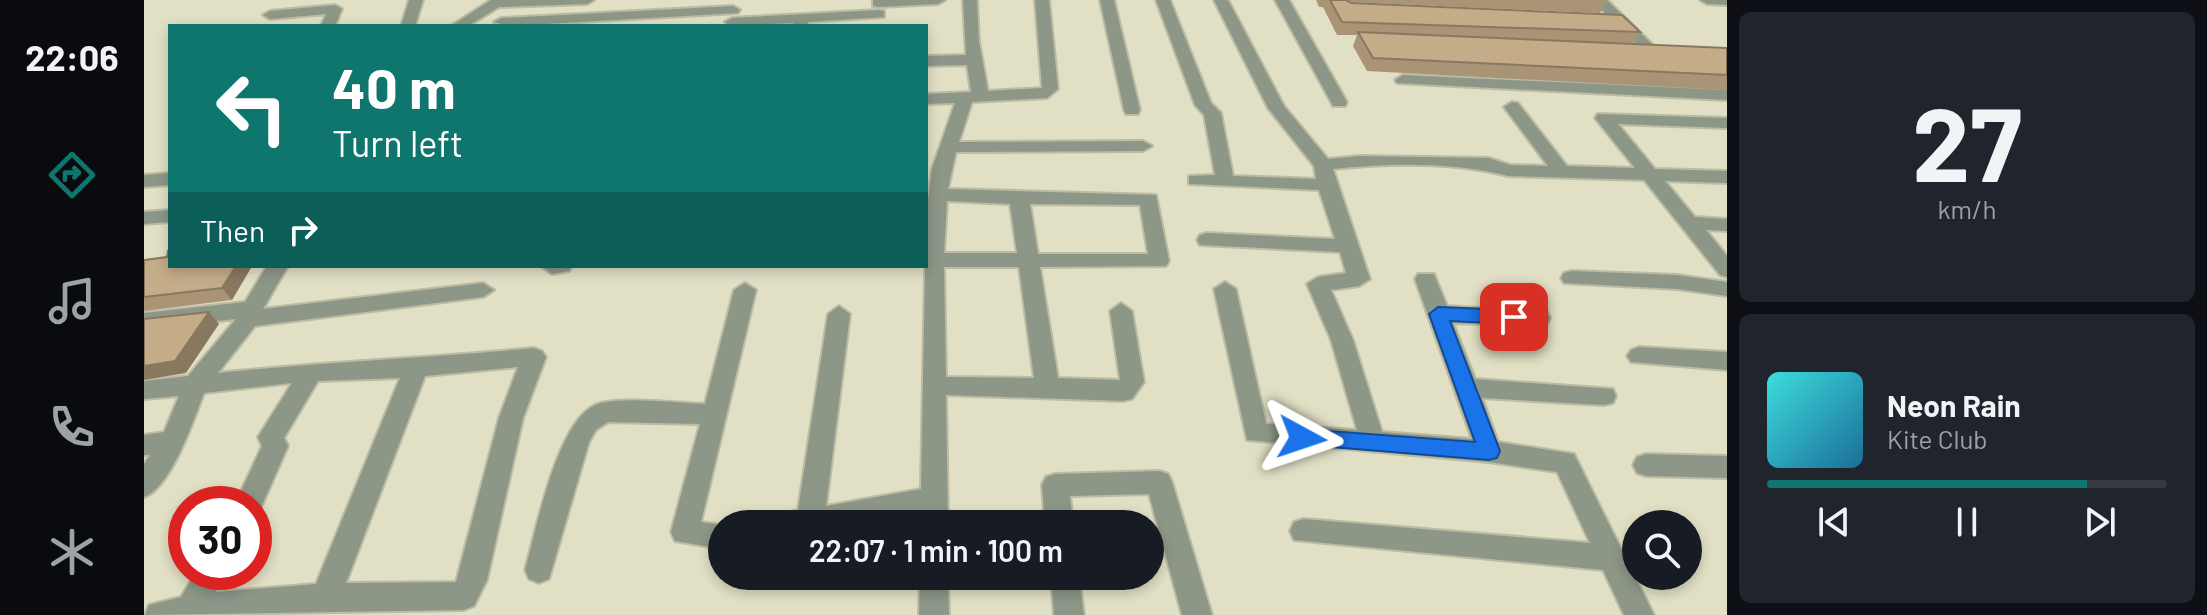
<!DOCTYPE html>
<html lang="en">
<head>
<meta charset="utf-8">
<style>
  :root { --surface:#171b24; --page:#20242c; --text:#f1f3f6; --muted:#9ea1a6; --line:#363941; --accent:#0f766e }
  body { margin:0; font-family:Barlow,sans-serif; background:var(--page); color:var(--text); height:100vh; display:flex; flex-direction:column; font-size:30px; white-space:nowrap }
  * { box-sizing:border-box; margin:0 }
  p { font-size:26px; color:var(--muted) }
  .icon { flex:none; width:44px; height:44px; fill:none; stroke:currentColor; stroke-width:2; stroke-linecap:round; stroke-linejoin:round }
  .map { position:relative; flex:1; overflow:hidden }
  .sheet { display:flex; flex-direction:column; gap:12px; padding:12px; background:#0d0f14; width:480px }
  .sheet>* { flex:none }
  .guide { position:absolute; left:24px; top:24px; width:760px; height:244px; border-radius:0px; box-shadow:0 4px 12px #0003; background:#0f766e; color:#fff; overflow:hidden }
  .buttons { position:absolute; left:1478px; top:510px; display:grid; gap:16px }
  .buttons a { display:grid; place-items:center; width:80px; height:80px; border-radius:50%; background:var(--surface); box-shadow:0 4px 12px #0003; font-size:40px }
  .speed { position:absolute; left:24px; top:486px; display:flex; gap:16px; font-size:40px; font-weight:700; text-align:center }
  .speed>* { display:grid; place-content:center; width:104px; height:104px; border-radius:50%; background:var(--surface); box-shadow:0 4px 12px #0003; line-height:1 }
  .speed .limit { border:12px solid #d22; background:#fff; color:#111 }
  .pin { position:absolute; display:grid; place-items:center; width:68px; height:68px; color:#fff; margin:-34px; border-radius:16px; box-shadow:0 4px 12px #0006 }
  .me { position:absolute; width:88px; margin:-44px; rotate:95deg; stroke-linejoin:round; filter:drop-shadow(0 0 6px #0008) }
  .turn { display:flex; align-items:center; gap:28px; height:168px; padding:0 32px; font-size:36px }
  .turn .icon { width:104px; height:104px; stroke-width:2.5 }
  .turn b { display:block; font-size:56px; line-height:68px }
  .then { display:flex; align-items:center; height:76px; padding:0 32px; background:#0003; gap:16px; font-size:30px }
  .sheet .widget { flex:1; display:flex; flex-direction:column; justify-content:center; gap:12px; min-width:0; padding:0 28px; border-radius:12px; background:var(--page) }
  .sheet .dial { align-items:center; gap:0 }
  .dial b { font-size:104px; line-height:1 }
  .song { display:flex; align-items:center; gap:24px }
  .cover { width:96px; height:96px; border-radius:12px; background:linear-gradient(135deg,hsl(180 70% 55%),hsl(200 70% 35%)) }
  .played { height:8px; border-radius:4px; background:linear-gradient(90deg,var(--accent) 80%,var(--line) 80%) }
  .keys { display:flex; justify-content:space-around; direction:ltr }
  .trip { position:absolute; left:564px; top:510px; width:456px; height:80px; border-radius:40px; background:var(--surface); box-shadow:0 4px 12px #0003; font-weight:600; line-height:80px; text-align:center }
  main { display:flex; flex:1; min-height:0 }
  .menu { display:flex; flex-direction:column; width:144px; justify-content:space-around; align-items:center; background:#090b0e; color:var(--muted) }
  .menu .icon { width:56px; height:56px }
  .menu .on { color:var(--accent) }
  .menu b { font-size:36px; color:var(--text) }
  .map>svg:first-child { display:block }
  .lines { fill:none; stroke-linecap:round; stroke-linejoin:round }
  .minor-casing { stroke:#bcbba3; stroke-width:4 }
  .minor { fill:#8d9788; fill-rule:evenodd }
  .wall { fill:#a99476 }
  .shaded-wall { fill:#897860 }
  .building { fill:#c4ac89; stroke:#897860; stroke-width:2 }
  .route { fill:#1a73e8; stroke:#114b97; stroke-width:2 }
</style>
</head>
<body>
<main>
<nav class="menu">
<b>22:06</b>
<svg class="icon on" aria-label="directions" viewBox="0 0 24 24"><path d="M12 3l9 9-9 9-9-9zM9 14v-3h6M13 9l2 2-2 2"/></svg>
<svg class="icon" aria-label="music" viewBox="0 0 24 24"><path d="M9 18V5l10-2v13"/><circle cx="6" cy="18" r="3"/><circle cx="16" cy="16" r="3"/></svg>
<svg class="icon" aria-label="phone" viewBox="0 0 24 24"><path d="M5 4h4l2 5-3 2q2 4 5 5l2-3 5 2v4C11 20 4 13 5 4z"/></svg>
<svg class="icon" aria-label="climate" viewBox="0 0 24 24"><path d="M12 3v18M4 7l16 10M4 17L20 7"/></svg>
</nav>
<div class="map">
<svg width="1583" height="615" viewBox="0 0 1583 615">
  <rect width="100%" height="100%" fill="#e1e0c5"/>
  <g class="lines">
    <g class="minor-casing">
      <path id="minor" d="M265,0H279L271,26H257Z
        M347,0H450L443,4L355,7L324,26H307Z
        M729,0H801L794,4L734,7L729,6Z
        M819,0H833L835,42L844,91L898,88L891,0H905L914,89L903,98L828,102L815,142L999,141L1008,146L999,151L812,152L804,189L1012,195L1025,261L1022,266L896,267L914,378L976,380L966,311L977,303L988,311L1000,382L988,399L979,401L802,395L804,524H776V512L712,524H632L636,515L654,510L684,314L695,306L706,314L682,506L777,489L782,216L788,169L811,103L782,104V94L827,92L823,65L782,66V56L822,55ZM803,201L866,204L873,253H800ZM886,204L996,205L1004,254H894ZM800,267H875L890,378L802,377Z
        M956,0H970L996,110L994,114H982L980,110Z
        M1012,0H1026L1067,103L1077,113L1089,176L1172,179L1170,166L1124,108L1070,0H1084L1140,106L1184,159L1216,156L1345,158L1366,165L1404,166L1360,107L1368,102L1374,103L1423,166L1491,168L1451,118L1454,114L1583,118V128L1474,124L1511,169L1583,171V183L1521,181L1551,217L1583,219V231L1562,230L1583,256V277L1576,275L1500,180L1364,176C1310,162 1245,163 1189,169L1226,279L1215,286L1187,290L1209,340L1238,432L1328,439L1271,279L1274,274H1290L1303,306L1403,312L1406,318L1403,324L1395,326L1309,323L1331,379L1469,389L1472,396L1469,403L1460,405L1338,398L1354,442L1430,454L1510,615H1480L1459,570L1150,540L1146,531L1150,522L1160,519L1446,543L1413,472L1345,462L1103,440L1070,289L1081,282L1092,289L1122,424L1213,430L1187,340L1163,284L1174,277L1202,273L1196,252L1056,245L1053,240L1056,235L1063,233L1191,239L1175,190L1045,184V176L1071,175L1060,115L1051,105Z
        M1131,0H1145L1203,102L1201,106H1189L1187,102Z
        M1448,0H1463L1514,50V56H1504Z
        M1556,0H1583V5L1563,4Z
        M191,5L198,9L191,26H177L182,14L126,19L119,15L126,11Z
        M589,6L596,10L594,13L365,26L350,22L357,18Z
        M735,10L740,11V17L664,22L663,26H649V23L586,26L581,22L588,18Z
        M1259,75L1583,90V100L1253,83L1251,80Z
        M26,173V185L0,187V175Z
        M26,210V222L0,224V212Z
        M123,266H144L119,309L339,283L350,290L339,297L111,326L74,373C179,362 285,358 390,348L398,351L402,357L379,418L343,580L330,606L320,610L1,615L5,605L37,597L52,572H82L72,592L172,584L256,378L174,381L140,438L144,446L115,512L110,514V504H91L118,446L114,437L148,383L60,393C50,419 27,488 0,497V464L6,455H0V435L20,432L35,396L0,399V381L44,376L92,319L0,329V313L101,302ZM374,367L355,418L312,582L202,583L281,376Z
        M428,266L425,271L408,274L398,267Z
        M1428,271L1533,275L1583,282V296L1533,289L1420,283L1417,278L1420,273Z
        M601,283L612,290L557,522L578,525V549L531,541L527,532L556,424L464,422L452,430L445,442L405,579L395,583L385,579L381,570C392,532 414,412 457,403C486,397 531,403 561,404L590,290Z
        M1495,347L1583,352V370L1487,362L1483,356L1487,350Z
        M1502,454L1583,456V478L1502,476L1493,473L1489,465L1493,457Z
        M1015,471L1024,474L1028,482L1068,615H1038L1005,494L926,496L929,524H901L898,485L902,477L911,474Z
        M776,576H804L805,615H775Z
        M907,576H935L940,615H910Z"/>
    </g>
    <use href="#minor" class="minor"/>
  </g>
  <path class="wall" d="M1172,0H1463L1456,13L1206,2L1496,32L1488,44L1583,48V90L1223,71L1209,46L1213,35H1193L1179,7H1175Z
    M0,260L108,266L88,300L0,311Z"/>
  <path class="shaded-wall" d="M92,266H108L88,300L78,288Z
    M65,312L75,324L42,373L0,380V366Z"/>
  <path class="building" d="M1186,0H1202L1207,3L1478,15L1496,32L1198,22Z
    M1214,32L1583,48V75L1229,58Z
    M24,251H26V266H92L78,288L0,297V260L23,257Z
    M65,312L31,361L0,366V319Z"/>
  <path class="route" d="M1294,307L1370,310L1379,317L1370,324L1306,321L1356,451L1353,458L1345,460L1151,444L1148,438L1151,432L1158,429L1331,442L1285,314Z"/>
</svg>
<div class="buttons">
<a><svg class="icon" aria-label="search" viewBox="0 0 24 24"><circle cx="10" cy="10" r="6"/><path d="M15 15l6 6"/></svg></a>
</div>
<div class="speed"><div class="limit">30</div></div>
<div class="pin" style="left:1370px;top:317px;background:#d93025"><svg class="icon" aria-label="arrive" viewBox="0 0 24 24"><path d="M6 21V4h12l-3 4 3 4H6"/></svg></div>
<svg class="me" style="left:1158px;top:438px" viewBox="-20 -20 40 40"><path d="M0-17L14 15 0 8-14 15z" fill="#1a73e8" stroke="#fff" stroke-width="4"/></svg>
<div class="trip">22:07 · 1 min · 100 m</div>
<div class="guide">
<div class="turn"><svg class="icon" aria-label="left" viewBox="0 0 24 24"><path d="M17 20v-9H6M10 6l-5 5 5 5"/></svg><div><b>40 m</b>Turn left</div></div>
<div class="then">Then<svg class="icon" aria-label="right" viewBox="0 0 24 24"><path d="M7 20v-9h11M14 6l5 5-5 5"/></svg></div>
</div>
</div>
<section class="sheet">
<div class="widget dial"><b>27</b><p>km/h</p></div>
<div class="widget">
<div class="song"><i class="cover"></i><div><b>Neon Rain</b><p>Kite Club</p></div></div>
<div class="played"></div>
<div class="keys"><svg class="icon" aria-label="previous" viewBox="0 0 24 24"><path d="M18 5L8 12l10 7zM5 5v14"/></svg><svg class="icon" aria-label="pause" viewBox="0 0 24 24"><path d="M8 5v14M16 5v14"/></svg><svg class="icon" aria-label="next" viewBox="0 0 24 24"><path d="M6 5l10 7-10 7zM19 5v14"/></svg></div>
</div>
</section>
</main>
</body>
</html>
